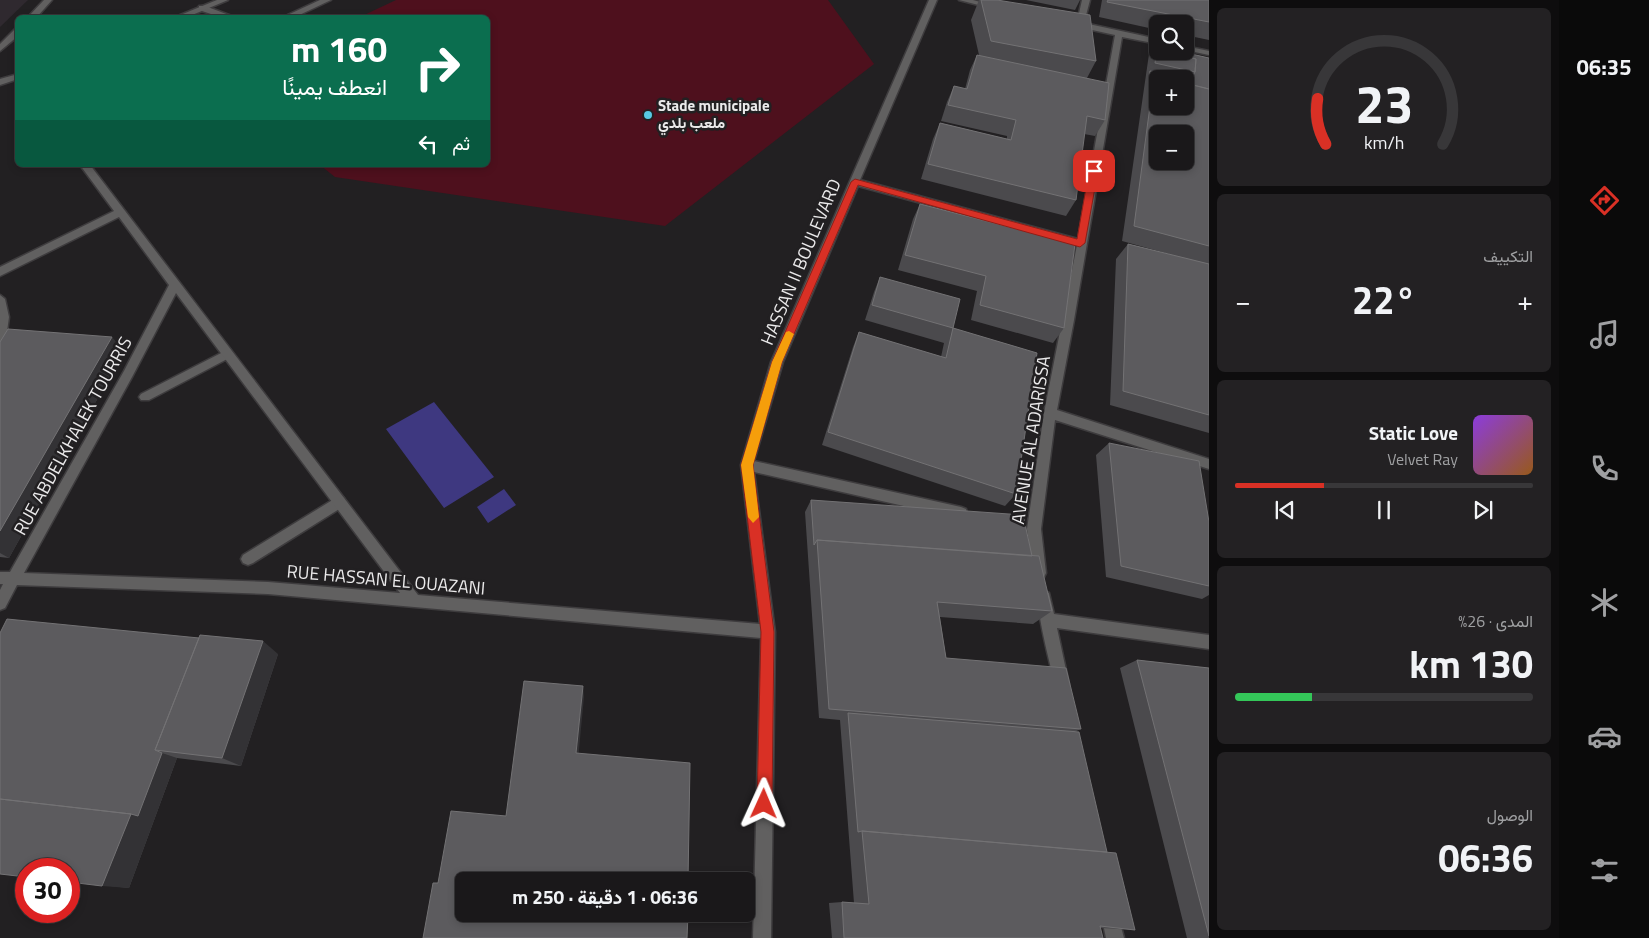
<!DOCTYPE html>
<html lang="ar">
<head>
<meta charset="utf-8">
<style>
  :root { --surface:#1a181a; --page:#232123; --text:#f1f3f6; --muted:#9fa0a2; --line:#383739; --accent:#d93025 }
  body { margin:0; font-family:"Titillium Web",Vazirmatn,sans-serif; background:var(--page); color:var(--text); direction:rtl; height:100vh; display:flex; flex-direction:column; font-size:19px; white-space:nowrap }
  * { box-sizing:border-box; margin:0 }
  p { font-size:16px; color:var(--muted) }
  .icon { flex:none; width:28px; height:28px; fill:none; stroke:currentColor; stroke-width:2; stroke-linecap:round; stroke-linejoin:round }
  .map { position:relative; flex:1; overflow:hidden; direction:ltr }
  .sheet { display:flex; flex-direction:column; gap:8px; padding:8px; background:#0e0d0e; width:350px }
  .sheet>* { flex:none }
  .hud { position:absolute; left:15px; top:15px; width:475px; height:152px; border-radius:8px; box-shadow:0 2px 8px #0003,0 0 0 1px var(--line); direction:rtl; background:#0b6e4f; color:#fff; overflow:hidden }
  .fabs { position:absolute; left:1149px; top:15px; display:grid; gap:10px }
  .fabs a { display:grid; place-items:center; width:45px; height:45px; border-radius:8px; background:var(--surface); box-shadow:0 2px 8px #0003,0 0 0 1px var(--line); font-size:25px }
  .speed { position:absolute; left:15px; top:858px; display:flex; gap:10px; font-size:25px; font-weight:700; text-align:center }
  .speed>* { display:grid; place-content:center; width:65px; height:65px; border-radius:50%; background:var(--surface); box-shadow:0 2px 8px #0003,0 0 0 1px var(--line); line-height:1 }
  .speed .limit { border:8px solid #d22; background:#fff; color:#111 }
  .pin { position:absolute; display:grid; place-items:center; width:42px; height:42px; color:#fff; margin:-21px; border-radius:10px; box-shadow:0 2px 8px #0006 }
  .me { position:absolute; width:55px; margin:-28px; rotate:1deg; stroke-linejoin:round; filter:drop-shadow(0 0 4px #0008) }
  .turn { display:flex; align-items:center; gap:18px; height:105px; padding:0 20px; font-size:22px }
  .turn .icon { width:65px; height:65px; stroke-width:2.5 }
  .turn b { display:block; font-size:35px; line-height:42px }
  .then { display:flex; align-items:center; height:48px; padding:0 20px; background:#0003; gap:10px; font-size:19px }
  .big { font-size:38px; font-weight:700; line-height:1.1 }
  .sheet .tile { flex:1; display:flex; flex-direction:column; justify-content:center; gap:8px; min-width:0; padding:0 18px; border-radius:8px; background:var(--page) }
  .sheet .dial { align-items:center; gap:0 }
  .dial svg { height:130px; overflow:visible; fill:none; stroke:var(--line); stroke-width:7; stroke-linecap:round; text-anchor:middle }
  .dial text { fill:var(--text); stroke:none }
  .song { display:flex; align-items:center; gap:15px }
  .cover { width:60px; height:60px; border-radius:8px; background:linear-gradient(135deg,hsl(270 70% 55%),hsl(30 70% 35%)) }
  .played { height:5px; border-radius:2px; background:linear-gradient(90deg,var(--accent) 30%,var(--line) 30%) }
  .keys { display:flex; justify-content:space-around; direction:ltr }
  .heat { display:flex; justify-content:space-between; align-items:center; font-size:28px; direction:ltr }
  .charge { height:8px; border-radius:4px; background:linear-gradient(90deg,#34c759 26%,var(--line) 0) }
  .trip { position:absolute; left:455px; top:872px; width:300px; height:50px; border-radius:8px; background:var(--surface); box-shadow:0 2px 8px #0003,0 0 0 1px var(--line); font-weight:700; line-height:50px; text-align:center; direction:rtl }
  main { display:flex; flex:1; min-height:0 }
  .tab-bar { display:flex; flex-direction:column; width:90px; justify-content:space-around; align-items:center; background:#0a0a0a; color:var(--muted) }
  .tab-bar .icon { width:35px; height:35px }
  .tab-bar .on { color:var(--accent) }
  .tab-bar b { font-size:22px; color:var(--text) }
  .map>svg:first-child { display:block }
  .built { fill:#2f292f }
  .green { fill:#4e101d }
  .water { fill:#3e3880 }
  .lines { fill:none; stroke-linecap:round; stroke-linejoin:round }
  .service-casing { stroke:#3e3c3e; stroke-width:3 }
  .minor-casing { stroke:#3e3c3e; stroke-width:3 }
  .service { fill:#616060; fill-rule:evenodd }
  .minor { fill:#616060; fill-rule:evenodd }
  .wall { fill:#4b4a4d }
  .shaded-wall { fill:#333235 }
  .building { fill:#5c5b5e; stroke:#737274; fill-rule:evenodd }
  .route { fill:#d93025; stroke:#8d1f18 }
  .slow { fill:#f59e0b }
  .poi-dot { fill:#58c9e3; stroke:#222022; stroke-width:2 }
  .labels { text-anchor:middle; stroke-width:5; stroke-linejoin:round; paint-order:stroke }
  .far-poi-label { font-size:15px; font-weight:bold; fill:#ebeaeb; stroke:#222022; text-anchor:start }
  .street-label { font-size:18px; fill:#ebeaeb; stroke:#222022 }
</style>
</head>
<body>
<main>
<nav class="tab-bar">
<b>06:35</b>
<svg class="icon on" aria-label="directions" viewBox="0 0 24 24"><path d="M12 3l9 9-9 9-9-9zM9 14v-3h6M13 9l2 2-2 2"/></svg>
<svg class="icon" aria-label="music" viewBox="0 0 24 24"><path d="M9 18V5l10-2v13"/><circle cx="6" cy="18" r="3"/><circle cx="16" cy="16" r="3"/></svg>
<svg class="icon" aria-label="phone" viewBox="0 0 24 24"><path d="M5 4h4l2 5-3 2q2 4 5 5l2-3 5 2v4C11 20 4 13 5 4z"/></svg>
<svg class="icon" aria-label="climate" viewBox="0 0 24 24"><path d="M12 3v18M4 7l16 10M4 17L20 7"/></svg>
<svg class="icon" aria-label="car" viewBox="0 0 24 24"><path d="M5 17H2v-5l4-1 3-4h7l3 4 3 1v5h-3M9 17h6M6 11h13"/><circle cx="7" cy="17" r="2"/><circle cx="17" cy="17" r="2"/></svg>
<svg class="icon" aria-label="filters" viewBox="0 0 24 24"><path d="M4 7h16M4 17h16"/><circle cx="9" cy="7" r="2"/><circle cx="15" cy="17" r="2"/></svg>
</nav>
<section class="sheet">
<div class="tile dial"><svg viewBox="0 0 100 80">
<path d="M14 69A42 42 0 1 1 86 69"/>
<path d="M14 69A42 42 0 0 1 9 41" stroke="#d93025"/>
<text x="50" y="56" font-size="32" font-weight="700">23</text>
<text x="50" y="72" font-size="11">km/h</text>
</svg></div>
<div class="tile"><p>التكييف</p>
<div class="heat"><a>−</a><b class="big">22°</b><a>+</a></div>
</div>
<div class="tile">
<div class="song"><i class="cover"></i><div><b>Static Love</b><p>Velvet Ray</p></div></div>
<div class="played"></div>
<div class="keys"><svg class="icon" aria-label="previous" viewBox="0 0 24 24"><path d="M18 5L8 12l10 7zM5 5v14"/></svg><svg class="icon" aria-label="pause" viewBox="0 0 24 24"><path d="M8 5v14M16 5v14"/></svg><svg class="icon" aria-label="next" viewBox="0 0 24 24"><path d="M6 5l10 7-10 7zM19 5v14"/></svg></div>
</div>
<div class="tile"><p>المدى · 26%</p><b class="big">130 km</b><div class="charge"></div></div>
<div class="tile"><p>الوصول</p><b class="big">06:36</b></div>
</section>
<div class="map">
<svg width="1209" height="938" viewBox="0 0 1209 938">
  <rect width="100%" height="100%" fill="#222022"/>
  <path class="built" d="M0,0H28L0,27Z"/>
  <path class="green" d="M396,0H828L874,64L665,226L335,177L320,165H488V18L360,17Z"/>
  <path class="water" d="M434,402L494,477L444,508L386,429Z
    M504,489L516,505L488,523L477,507Z"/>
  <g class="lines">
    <g class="service-casing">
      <path id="service" d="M320,0H331L293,18H281Z
        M199,6H205L237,18H223L199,10Z
        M227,350L231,351L233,354L231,357L149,400H141L139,397L141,394Z
        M339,496L344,498L345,502L344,506L253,563L248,565L243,563L241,559L243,555Z"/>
    </g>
    <g class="minor-casing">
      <path id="minor" d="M44,0H52L36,18H27Z
        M217,0H228L185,18H173Z
        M929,0H937L860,180L1078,239L1115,35L1074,26L1073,24L1077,22L1082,0H1090L1084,23L1158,39V44L1122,37L1074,320L1057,410L1209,459V469L1055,420L1041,529L1046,573L1044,577L1039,579L1034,577L1027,529L1044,413L1077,245L858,186L783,362L754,461L961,507L966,509L967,513L966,517L961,519L754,472L775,632L771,938H753L761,638L268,594L17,585L5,608L0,610V590L3,584H0V572H10L124,371L169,285L119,217L0,276V267L114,211L80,165H90L418,595L760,624L741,465L771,362ZM176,293L400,593L268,582L24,573L132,377Z
        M959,0H973L998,7L994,9Z
        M15,29H18V36L0,51V44Z
        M1185,46L1209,51V55L1185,50Z
        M18,74V79L0,85V79Z
        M0,295L5,299L9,317L6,339L0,343Z
        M1044,591L1049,593L1054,614L1209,635V649L1057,628L1069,684L1067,689L1062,691L1057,689L1055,684C1051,668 1034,604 1039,593Z
        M1110,905L1116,908L1124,938H1106L1101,914L1104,908Z"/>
    </g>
    <use href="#service" class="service"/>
    <use href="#minor" class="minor"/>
  </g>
  <path class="wall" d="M979,0H997L1096,61L1087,78L1105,120L1095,136L1084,134L1076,200L1066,216L921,179L933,139L940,123L1007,139V136L941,121L947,102L954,86L965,89L970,70L977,55H979L971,20Z
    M1026,0H1080L1075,10Z
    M1102,0H1209V40L1185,35V24H1158V30L1099,17Z
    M1154,46L1209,58V433L1110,405L1116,259L1128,244L1169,254L1122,241L1149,54Z
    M920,204L1064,328L1053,343L971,320L977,291L898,270L913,219Z
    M880,277L953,328L1016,494L1005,506L822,445L853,347L859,332L941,357L944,343L865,320L874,292Z
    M0,342L124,351L9,558L0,557Z
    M1109,443L1209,522V595L1202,599L1106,577L1096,455Z
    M811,500L1032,556L1052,611L1033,624L940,617L946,658L1081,729L1074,732L1107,852L1135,930L1100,928L1103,938H832L829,903L842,902L854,903L840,720L819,718L805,512Z
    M278,654L241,766L177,758L129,888L0,874Z
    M1137,660L1209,668V938H1187L1120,668Z"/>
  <path class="shaded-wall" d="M112,337L124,351L9,558L0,553V531Z
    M263,641L278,654L241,766L222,758Z
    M583,686L584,697L578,760L576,753Z
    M162,753L177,758L129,888L102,886L131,814Z"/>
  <path class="building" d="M981,0H997L1090,15L1096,61L991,41Z
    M1108,0H1209V22L1107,2Z
    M1154,46L1158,47V50L1152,58Z
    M1157,50L1158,51H1162L1196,59L1195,72L1155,63Z
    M1162,51H1178L1209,58V89L1185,83V79L1190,80L1195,72L1196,59Z
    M977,55L1109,83L1105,120L1087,116L1076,200L928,164L940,123L1011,140L1016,120L948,105L954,86L967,89Z
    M1150,71L1184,79H1166L1154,76L1149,84Z
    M1154,76L1166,79H1158V106H1185V83L1209,89V246L1134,226ZM1158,134H1185V161H1158Z
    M920,204L1075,244L1064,328L980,305L986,276L905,255Z
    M1128,244L1209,264V415L1123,391Z
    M880,277L960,299L953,328L872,305Z
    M953,328L1037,353L1016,494L828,432L859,332L946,358Z
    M8,329L112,337L0,531V342Z
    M1109,443L1199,461L1209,522V586L1121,566Z
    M811,500L1023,515L1032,556L817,540L814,545Z
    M817,540L1039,556L1052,611L937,602L946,658L1066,668L1081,729L829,709Z
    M7,619L199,638L155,750L162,753L138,816L131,814L0,799V633Z
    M200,635L263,641L222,758L155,750Z
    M1137,660L1209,668V936Z
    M524,681L583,686L576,753L690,763L688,881H464V914H688L687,938H423L433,883H438L451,811L506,816Z
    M848,713L1079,732L1107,852L862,831L858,832Z
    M0,799L131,814L102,886L69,882V869H26V877L0,874Z
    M862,831L1116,853L1135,930L1100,926L1103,938H844L842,902L869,904Z"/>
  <path class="route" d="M1094,168L1098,171L1085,243L1080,247L858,185L782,362L753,465L774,632L772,804L770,809L764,811L759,809L757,804L761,632L741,465L772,362L851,182L855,179L1077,239L1089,171Z"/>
  <path class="slow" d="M789,331L794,334L782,362L753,465L759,517L753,523L748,517L741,465L772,362L786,332Z"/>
  <circle class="poi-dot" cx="648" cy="115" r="5"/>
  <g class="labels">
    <g class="far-poi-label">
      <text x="658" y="111">Stade municipale<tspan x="658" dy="17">ملعب بلدي</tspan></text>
    </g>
    <g class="street-label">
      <text transform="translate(801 262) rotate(-67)" y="6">HASSAN II BOULEVARD</text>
      <text transform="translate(73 436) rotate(-61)" y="6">RUE ABDELKHALEK TOURRIS</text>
      <text transform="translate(1031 440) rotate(-81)" y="6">AVENUE AL ADARISSA</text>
      <text transform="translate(386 580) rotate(5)" y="6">RUE HASSAN EL OUAZANI</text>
    </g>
  </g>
</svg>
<div class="fabs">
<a><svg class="icon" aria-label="search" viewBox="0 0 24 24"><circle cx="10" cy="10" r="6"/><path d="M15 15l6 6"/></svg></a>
<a>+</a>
<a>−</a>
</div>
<div class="speed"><div class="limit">30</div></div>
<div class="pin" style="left:1094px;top:171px;background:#d93025"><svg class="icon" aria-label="arrive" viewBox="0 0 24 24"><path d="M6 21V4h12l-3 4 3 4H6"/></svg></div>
<svg class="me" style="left:764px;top:804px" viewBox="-20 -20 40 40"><path d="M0-17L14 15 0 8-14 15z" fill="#d93025" stroke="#fff" stroke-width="4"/></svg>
<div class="trip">06:36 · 1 دقيقة · 250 m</div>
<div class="hud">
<div class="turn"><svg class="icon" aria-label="right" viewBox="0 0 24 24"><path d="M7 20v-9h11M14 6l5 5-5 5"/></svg><div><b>160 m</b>انعطف يمينًا</div></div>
<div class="then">ثم<svg class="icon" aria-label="left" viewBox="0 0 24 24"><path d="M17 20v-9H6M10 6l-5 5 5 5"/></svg></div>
</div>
</div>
</main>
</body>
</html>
